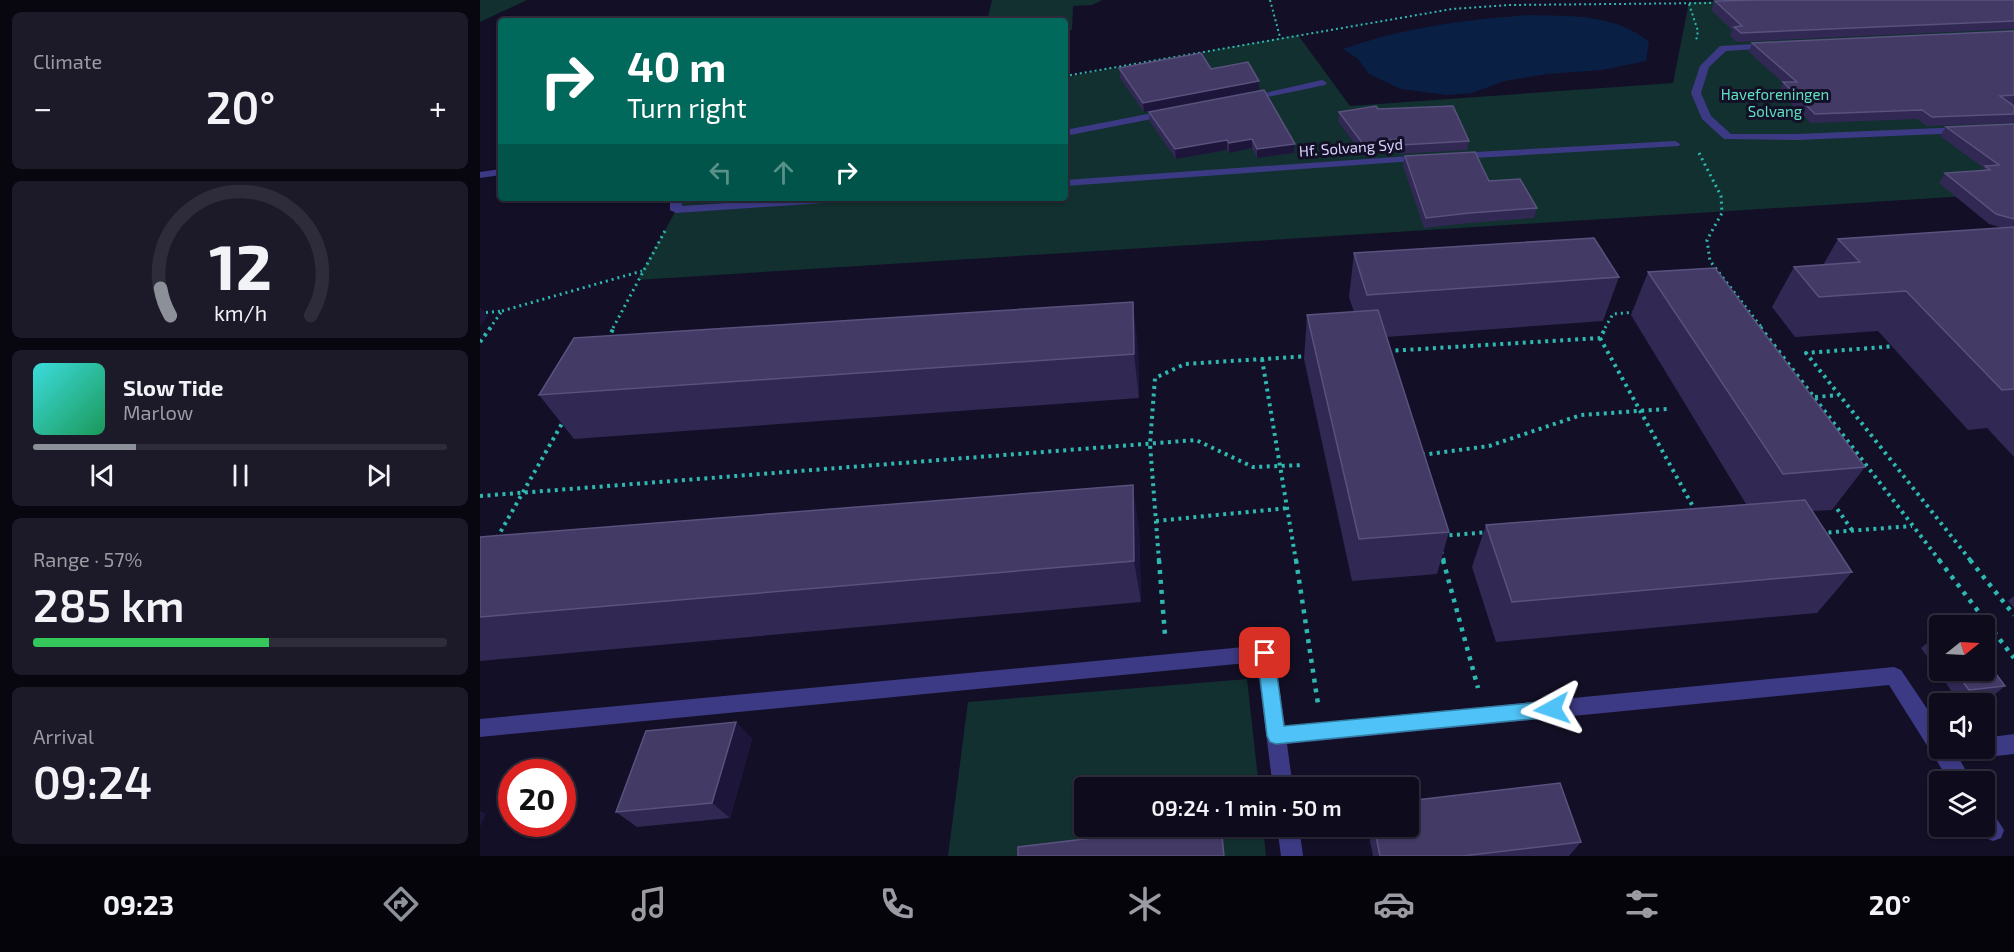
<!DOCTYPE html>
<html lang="en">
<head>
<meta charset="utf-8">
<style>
  :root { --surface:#0e0b1c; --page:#1c1929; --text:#f1f3f6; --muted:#9b9ba3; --line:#2e2b3b; --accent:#8c9099 }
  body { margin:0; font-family:"Exo 2",sans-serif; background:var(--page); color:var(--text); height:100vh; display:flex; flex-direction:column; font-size:22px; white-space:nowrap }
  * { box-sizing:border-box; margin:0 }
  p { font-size:20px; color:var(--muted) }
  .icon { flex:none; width:33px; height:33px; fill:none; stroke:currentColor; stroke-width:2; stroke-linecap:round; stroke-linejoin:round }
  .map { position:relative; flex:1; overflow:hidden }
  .sheet { display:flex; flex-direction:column; gap:12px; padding:12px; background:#08060f; width:480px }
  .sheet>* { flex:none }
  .guide { position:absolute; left:18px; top:18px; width:570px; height:183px; border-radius:6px; box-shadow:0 2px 4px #0004,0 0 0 2px var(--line); background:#00695c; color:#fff; overflow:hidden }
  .needle { width:39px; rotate:72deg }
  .tools { position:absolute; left:1449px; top:615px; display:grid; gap:12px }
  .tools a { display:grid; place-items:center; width:66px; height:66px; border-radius:6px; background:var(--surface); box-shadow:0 2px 4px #0004,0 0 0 2px var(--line); font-size:30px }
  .speed { position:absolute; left:18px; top:759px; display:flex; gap:12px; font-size:30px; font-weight:700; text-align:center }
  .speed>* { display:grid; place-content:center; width:78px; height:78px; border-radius:50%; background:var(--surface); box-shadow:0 2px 4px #0004,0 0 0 2px var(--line); line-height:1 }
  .speed .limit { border:9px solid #d22; background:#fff; color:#111 }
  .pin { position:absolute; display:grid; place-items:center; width:51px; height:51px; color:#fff; margin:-26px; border-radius:12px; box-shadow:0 3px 9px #0006 }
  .me { position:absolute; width:66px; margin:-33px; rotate:265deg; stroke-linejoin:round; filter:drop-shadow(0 0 4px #0008) }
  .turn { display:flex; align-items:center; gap:21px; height:126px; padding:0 30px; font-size:27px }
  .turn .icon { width:78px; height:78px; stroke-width:2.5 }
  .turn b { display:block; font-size:42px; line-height:51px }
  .lanes { display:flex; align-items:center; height:57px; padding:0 30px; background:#0003; justify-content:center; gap:30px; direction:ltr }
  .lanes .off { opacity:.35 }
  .big { font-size:45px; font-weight:600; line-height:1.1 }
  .sheet .card { flex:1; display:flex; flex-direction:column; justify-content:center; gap:9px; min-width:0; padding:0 21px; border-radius:9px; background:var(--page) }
  .sheet .dial { align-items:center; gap:0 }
  .dial svg { height:156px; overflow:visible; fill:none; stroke:var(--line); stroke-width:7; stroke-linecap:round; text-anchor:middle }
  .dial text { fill:var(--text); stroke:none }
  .song { display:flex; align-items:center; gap:18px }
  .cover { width:72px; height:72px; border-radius:9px; background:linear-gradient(135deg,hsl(180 70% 55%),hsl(150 70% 35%)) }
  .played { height:6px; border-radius:3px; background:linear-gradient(90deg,var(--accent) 25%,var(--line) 25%) }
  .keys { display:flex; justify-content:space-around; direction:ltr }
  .heat { display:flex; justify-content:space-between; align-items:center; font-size:33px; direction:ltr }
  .charge { height:9px; border-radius:4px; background:linear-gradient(90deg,#34c759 57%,var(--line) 0) }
  .trip { position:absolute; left:594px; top:777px; width:345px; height:60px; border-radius:6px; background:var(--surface); box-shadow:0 2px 4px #0004,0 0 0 2px var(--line); font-weight:600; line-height:60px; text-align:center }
  .tabs { display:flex; height:96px; justify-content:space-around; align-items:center; background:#06040b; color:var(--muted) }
  .tabs .icon { width:42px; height:42px }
  .tabs .selected { color:var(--accent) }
  .tabs b { font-size:27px; color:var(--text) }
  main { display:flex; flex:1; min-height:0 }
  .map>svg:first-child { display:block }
  .green { fill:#12302f }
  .water { fill:#0a1f44 }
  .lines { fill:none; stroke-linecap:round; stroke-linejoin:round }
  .path-far3 { stroke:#2fb8b0; stroke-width:2; stroke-dasharray:2 3; stroke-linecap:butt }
  .path-far2 { stroke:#2fb8b0; stroke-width:3; stroke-dasharray:2 4; stroke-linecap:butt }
  .path-far1 { stroke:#2fb8b0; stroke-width:4; stroke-dasharray:3 4.5; stroke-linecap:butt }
  .path { stroke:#2fb8b0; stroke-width:4.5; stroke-dasharray:4 6; stroke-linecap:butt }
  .lane { fill:#3d3a85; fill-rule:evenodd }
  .wall { fill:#312854 }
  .shaded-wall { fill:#1d163a }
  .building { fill:#433a66; stroke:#5a527e; stroke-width:1.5 }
  .route { fill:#4fc3f7; stroke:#337fa1; stroke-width:1.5 }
  .labels { text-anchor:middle; stroke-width:6; stroke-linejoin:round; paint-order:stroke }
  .far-park-label { font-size:15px; fill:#5fe0c0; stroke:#130f26 }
  .far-street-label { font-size:15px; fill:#d9d4ff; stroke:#130f26 }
</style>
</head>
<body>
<main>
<section class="sheet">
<div class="card"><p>Climate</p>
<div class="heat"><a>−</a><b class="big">20°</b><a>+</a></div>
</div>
<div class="card dial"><svg viewBox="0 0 100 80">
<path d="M14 69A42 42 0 1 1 86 69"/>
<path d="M14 69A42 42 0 0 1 9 55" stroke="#8c9099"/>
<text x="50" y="56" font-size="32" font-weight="700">12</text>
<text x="50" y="72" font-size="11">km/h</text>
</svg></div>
<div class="card">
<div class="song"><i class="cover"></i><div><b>Slow Tide</b><p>Marlow</p></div></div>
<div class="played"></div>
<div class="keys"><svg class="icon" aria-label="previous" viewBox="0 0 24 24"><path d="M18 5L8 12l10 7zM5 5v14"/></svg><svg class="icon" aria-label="pause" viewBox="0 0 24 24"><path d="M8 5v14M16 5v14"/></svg><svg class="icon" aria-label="next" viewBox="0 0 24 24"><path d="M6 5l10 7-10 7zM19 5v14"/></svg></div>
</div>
<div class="card"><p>Range · 57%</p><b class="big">285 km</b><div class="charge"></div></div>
<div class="card"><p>Arrival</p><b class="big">09:24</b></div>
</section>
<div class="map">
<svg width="1534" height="856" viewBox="0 0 1534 856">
  <rect width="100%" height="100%" fill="#130f26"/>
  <path class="green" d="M0,0H47L0,22Z
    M512,0H622L612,5L593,6L592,30H585V21H507Z
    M1278,0H1534V193L157,280L203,198H585V77L818,35L870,106L1193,83L1209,2Z
    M767,679L779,787L604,788V826L783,827L786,856H468L488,702Z"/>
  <path class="water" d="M1048,15C1090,16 1136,14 1169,42L1166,61L1122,70L1067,74L1025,81L992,93L967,95L921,89L889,74L878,59L863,49C926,27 982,20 1048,15Z"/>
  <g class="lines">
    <path class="path-far3" d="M790,0L800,37
      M1209,4L1218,31L1216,41
      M585,76L972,9L1029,5L1238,3"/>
    <path class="path-far2" d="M1219,153L1241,196L1242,213L1227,240L1230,261L1282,328
      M22,311L162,271
      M0,313L22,311L10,328
      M133,328L186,229
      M1125,328L1133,314L1156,312"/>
    <path class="path-far1" d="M1280,327L1460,561
      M1120,338L1216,512
      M128,339L134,327
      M0,342L11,327
      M1417,346L1326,353L1491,561
      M908,351L1120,338L1126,327
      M782,359L816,561
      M1335,397L1359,395
      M942,455L1009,446L1101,415L1187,409
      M0,496L716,440L773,467L824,465
      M1353,503L1372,530
      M676,521L808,508
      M1341,533L1432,526
      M962,536L1009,532
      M17,538L84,420
      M961,551L964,561
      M679,561L670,444L675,378L705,364L829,356"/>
    <path class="path" d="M679,560L685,635
      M816,560L838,704
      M963,560L998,688
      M1459,560L1534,658
      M1490,560L1534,615"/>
    <path class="lane" d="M1291,43L1296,46L1294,48L1246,51L1229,67L1221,93L1231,116L1251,134H1318L1483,127L1488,130L1483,133L1318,140L1244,139L1222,119L1211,93L1220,66L1240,46Z
      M842,80L847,83L845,85L768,101L763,98Z
      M688,110L692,111V115L585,136V130Z
      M1195,141L1200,144L1199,146L977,159L972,156L977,153Z
      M944,155L948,156V160L585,186V180Z
      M21,169V175L0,178V172Z
      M190,198H202V206L322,198H379L373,201L196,213L190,210Z
      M785,645L792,647L794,653L805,726L1414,667L1421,670L1460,728V748H1504V738L1534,734V754L1480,760L1492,782H1470L1409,685L807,744L813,788H793L777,662L0,737V719Z
      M1504,807L1511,810L1524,830L1521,838L1513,841L1505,838L1498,826H1504Z
      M797,826H819L823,856H801Z"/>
  </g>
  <path class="wall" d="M1534,0V29L1257,42L1250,36L1252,30L1231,10L1235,1Z
    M1534,31V104H1532L1534,106V123L1447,126L1437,119L1331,123L1299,92L1303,83L1269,52L1272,43Z
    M639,68L731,69L779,90L664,112L640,78Z
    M784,90L814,153L777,158L772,148L749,153L747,150L696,159L670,122L669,112Z
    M898,109L989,141L987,150L919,154L917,149L882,154L858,121L859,112Z
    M1534,124V457L1507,428L1488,430L1398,331L1315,337L1292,307L1314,267L1343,265L1358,239L1523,228L1509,224L1459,183L1465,173L1502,170L1504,168L1460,136L1466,127Z
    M925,156L1009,181L1057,208L1054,218L988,223L944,228L923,166Z
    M874,253L1139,277L1123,321L906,337L969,532L957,574L872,581L824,359L827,315L874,312L869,297Z
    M1168,272L1385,467L1352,510L1332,511L1372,572L1337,613L1016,642L992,567L1006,525L1266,504L1151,315Z
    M658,346L659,398L94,439L59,395Z
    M659,528L661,602L0,661V537Z
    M1534,596V608L1528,601Z
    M1460,638V670H1504L1525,686L1514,695L1477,699L1441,648L1452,639Z
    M256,722L272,739L250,818L157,827L136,812Z
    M887,826H928L1101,842L1089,856H893Z"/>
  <path class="shaded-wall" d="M779,81V90L664,112L663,103Z
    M772,139V148L749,153V143Z
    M919,139L917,149L882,154L883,144Z
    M747,140V150L696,159L695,149Z
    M815,144L814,153L777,158V149Z
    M653,302L658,346L659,398L654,354Z
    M0,307L8,316L0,326Z
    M653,485L659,528L661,602L654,561Z
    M256,722L272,739L250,818L232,803Z
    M0,811L6,814L0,827Z"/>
  <path class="building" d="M1281,0H1534V21L1261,33L1254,27L1262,26L1235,1Z
    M1534,31V95L1520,96L1534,106V114L1452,117L1442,110L1335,114L1303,82H1317L1272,43Z
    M721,53L731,69L768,62L779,81L663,103L639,68Z
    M784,90L815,144L777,149L772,139L749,143L747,140L695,149L669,112Z
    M896,106L898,109L973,106L989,141L921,145L919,139L883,144L859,112Z
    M1534,124V219L1516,214L1465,173L1510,170L1505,166L1519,165L1466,127Z
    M995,152L1009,181L1040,179L1057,208L990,213L946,218L925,156Z
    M1534,227V389L1522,390L1426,291L1339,297L1314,267L1380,262L1358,239Z
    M1114,238L1139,277L887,295L874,253Z
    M1235,268L1385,467L1303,474L1168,272Z
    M653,302L654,354L59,395L94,338Z
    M898,310L969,532L879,539L827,315Z
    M653,485L654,561L0,617V537Z
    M1325,500L1372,572L1032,602L1006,525Z
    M1460,638V650L1452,639Z
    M1504,658L1525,686L1489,690L1474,670H1504Z
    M256,722L232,803L136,812L166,731Z
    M1080,783L1101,842L983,856H900L894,826H928V801Z
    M713,826H741L744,856H538V847Z"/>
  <path class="route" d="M785,646L791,648L794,653L804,726L1072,701L1078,703L1081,709L1078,715L1072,717L796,744L790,742L787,736L777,653L779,648Z"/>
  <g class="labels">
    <g class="far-park-label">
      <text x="1295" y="100">Haveforeningen<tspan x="1295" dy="17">Solvang</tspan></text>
    </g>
    <g class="far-street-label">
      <text transform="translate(871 148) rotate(-4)" y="5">Hf. Solvang Syd</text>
    </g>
  </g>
</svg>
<div class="tools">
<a><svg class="needle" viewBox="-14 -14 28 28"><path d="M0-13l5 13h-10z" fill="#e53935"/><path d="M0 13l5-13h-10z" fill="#9b9ba3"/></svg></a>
<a><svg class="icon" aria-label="sound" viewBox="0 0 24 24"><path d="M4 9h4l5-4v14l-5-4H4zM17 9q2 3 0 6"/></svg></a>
<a><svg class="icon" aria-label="layers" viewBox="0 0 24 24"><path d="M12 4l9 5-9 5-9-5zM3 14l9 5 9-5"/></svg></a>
</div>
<div class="speed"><div class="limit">20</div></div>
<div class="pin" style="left:785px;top:653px;background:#d93025"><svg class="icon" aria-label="arrive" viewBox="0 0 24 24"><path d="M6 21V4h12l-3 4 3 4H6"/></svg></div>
<svg class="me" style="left:1072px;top:709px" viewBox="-20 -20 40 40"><path d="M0-17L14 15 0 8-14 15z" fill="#4fc3f7" stroke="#fff" stroke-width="4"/></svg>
<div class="trip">09:24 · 1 min · 50 m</div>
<div class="guide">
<div class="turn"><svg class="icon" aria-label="right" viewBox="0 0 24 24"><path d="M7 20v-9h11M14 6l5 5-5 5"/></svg><div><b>40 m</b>Turn right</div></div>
<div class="lanes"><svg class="icon off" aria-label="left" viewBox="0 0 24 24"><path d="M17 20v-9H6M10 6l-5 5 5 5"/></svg><svg class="icon off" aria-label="ahead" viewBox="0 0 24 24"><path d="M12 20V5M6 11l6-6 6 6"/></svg><svg class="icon" aria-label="right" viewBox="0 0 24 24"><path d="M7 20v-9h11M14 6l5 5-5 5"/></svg></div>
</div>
</div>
</main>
<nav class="tabs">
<b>09:23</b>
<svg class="icon selected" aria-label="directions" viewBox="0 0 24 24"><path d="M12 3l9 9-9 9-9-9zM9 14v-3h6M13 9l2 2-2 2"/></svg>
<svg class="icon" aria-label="music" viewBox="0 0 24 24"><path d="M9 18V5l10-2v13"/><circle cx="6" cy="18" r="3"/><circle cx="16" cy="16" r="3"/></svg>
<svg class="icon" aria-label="phone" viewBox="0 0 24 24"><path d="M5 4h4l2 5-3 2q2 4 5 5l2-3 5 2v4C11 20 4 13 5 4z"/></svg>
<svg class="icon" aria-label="climate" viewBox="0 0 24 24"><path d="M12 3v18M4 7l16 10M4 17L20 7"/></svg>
<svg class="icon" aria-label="car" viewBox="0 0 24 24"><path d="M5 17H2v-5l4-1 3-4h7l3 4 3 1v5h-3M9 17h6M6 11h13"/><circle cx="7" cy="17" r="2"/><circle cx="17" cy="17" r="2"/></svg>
<svg class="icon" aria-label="filters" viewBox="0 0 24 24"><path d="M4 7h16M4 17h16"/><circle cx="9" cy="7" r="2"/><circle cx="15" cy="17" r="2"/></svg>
<b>20°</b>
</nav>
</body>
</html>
